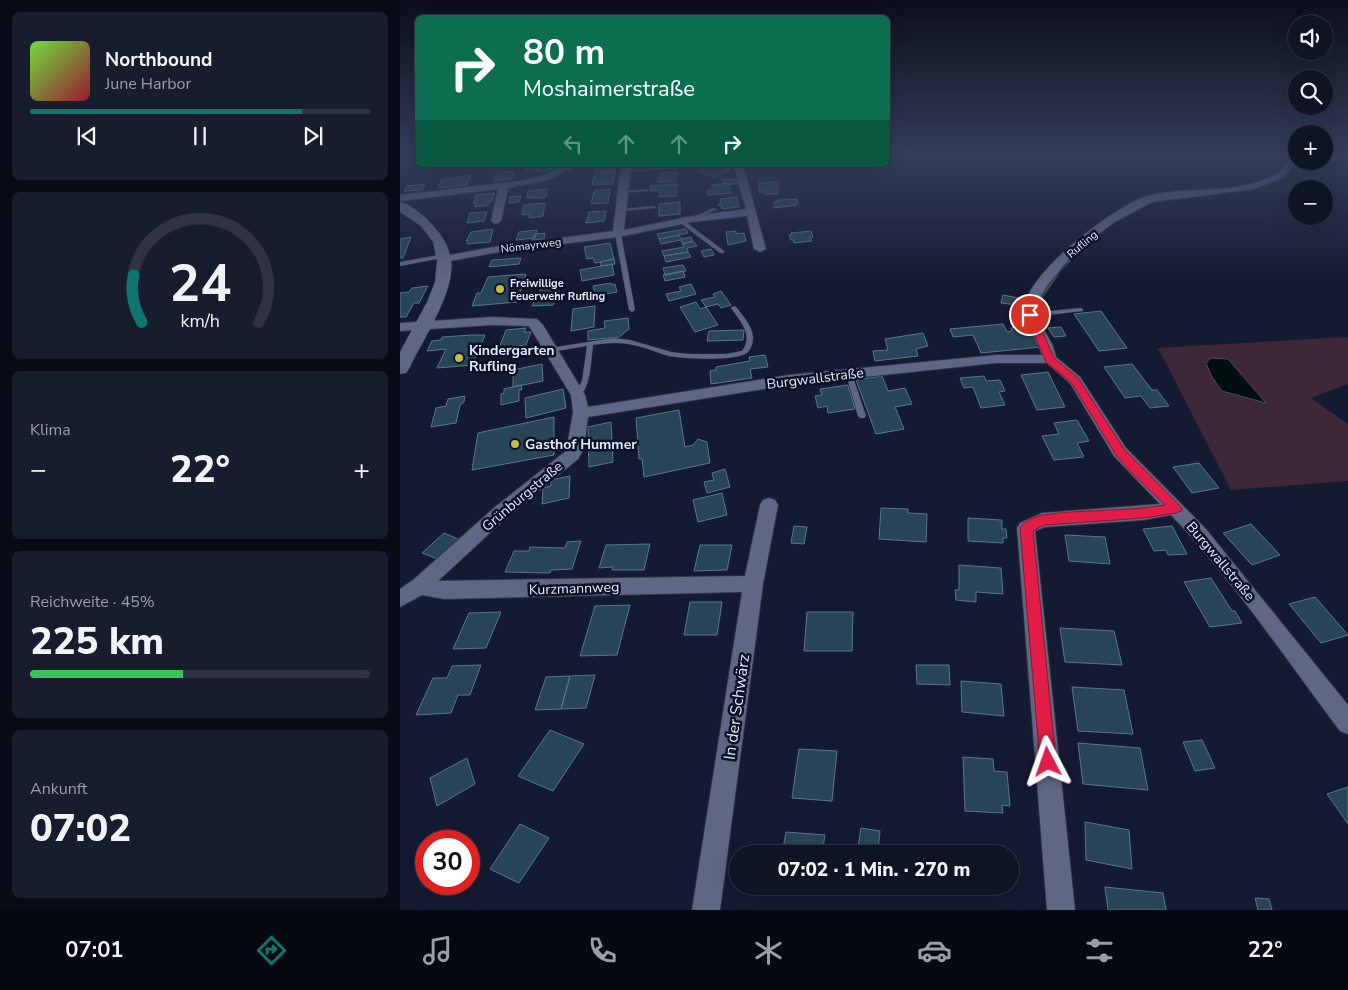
<!DOCTYPE html>
<html lang="de">
<head>
<meta charset="utf-8">
<style>
  :root { --surface:#0f1425; --page:#181d2d; --text:#f1f3f6; --muted:#9b9ea7; --line:#2f3342; --accent:#0f766e }
  body { margin:0; font-family:"Nunito Sans",sans-serif; background:var(--page); color:var(--text); height:100vh; display:flex; flex-direction:column; font-size:19px; white-space:nowrap }
  * { box-sizing:border-box; margin:0 }
  p { font-size:16px; color:var(--muted) }
  .icon { flex:none; width:28px; height:28px; fill:none; stroke:currentColor; stroke-width:2; stroke-linecap:round; stroke-linejoin:round }
  .map { position:relative; flex:1; overflow:hidden }
  .panel { display:flex; flex-direction:column; gap:12px; padding:12px; background:#080b14; width:400px }
  .panel>* { flex:none }
  .top-card { position:absolute; left:15px; top:15px; width:475px; height:152px; border-radius:8px; box-shadow:0 5px 20px #0002,0 0 0 1px var(--line); background:#0b6e4f; color:#fff; overflow:hidden }
  .fabs { position:absolute; left:888px; top:15px; display:grid; gap:10px }
  .fabs a { display:grid; place-items:center; width:45px; height:45px; border-radius:50%; background:var(--surface); box-shadow:0 5px 20px #0002,0 0 0 1px var(--line); font-size:25px }
  .speed { position:absolute; left:15px; top:830px; display:flex; gap:10px; font-size:25px; font-weight:700; text-align:center }
  .speed>* { display:grid; place-content:center; width:65px; height:65px; border-radius:50%; background:var(--surface); box-shadow:0 5px 20px #0002,0 0 0 1px var(--line); line-height:1 }
  .speed .limit { border:8px solid #d22; background:#fff; color:#111 }
  .pin { position:absolute; display:grid; place-items:center; width:42px; height:42px; color:#fff; margin:-21px; border:2px solid #fff; border-radius:50%; box-shadow:0 1px 5px #0007 }
  .me { position:absolute; width:55px; margin:-28px; rotate:356deg; stroke-linejoin:round; filter:drop-shadow(0 0 4px #0008) }
  .turn { display:flex; align-items:center; gap:18px; height:105px; padding:0 25px; font-size:22px }
  .turn .icon { width:65px; height:65px; stroke-width:2.5 }
  .turn b { display:block; font-size:35px; line-height:42px }
  .lanes { display:flex; align-items:center; height:48px; padding:0 25px; background:#0003; justify-content:center; gap:25px; direction:ltr }
  .lanes .off { opacity:.35 }
  .big { font-size:38px; font-weight:800; line-height:1.1 }
  .panel .tile { flex:1; display:flex; flex-direction:column; justify-content:center; gap:8px; min-width:0; padding:0 18px; border-radius:8px; background:var(--page) }
  .panel .dial { align-items:center; gap:0 }
  .dial svg { height:130px; overflow:visible; fill:none; stroke:var(--line); stroke-width:7; stroke-linecap:round; text-anchor:middle }
  .dial text { fill:var(--text); stroke:none }
  .song { display:flex; align-items:center; gap:15px }
  .cover { width:60px; height:60px; border-radius:8px; background:linear-gradient(135deg,hsl(100 70% 55%),hsl(350 70% 35%)) }
  .played { height:5px; border-radius:2px; background:linear-gradient(90deg,var(--accent) 80%,var(--line) 80%) }
  .keys { display:flex; justify-content:space-around; direction:ltr }
  .heat { display:flex; justify-content:space-between; align-items:center; font-size:28px; direction:ltr }
  .charge { height:8px; border-radius:4px; background:linear-gradient(90deg,#34c759 45%,var(--line) 0) }
  .trip { position:absolute; left:329px; top:845px; width:290px; height:50px; border-radius:25px; background:var(--surface); box-shadow:0 5px 20px #0002,0 0 0 1px var(--line); font-weight:800; line-height:50px; text-align:center }
  .tabs { display:flex; height:80px; justify-content:space-around; align-items:center; background:#06080f; color:var(--muted) }
  .tabs .icon { width:35px; height:35px }
  .tabs .current { color:var(--accent) }
  .tabs b { font-size:22px; color:var(--text) }
  main { display:flex; flex:1; min-height:0 }
  .map>svg:first-child { display:block }
  .green { fill:#3e2838 }
  .water { fill:#000e10; stroke:#445056 }
  .lines { fill:none; stroke-linecap:round; stroke-linejoin:round }
  .stream-far1 { stroke:#445056; stroke-width:3 }
  .stream { stroke:#445056; stroke-width:4.5 }
  .building { fill:#284457; stroke:#5a778b }
  .service-casing { stroke:#303245; stroke-width:1 }
  .minor-casing { stroke:#303245; stroke-width:2 }
  .tertiary-casing { stroke:#303245; stroke-width:1 }
  .service { fill:#5e6783; fill-rule:evenodd }
  .minor { fill:#5e6783; fill-rule:evenodd }
  .tertiary { fill:#5e6783; fill-rule:evenodd }
  .route { fill:#e11d48; stroke:#92132f }
  .poi-dot { fill:#c4bd3e; stroke:#0b1127; stroke-width:2 }
  .labels { text-anchor:middle; stroke-width:5; stroke-linejoin:round; paint-order:stroke }
  .far-street-label { font-size:11px; fill:#e4eafa; stroke:#0b1127 }
  .far-poi-label { font-size:11px; font-weight:bold; fill:#e4eafa; stroke:#0b1127; text-anchor:start }
  .poi-label { font-size:14px; font-weight:bold; fill:#e4eafa; stroke:#0b1127; text-anchor:start }
  .street-label { font-size:14px; fill:#e4eafa; stroke:#0b1127 }
  .near-street-label { font-size:16px; fill:#e4eafa; stroke:#0b1127 }
</style>
</head>
<body>
<main>
<section class="panel">
<div class="tile">
<div class="song"><i class="cover"></i><div><b>Northbound</b><p>June Harbor</p></div></div>
<div class="played"></div>
<div class="keys"><svg class="icon" aria-label="previous" viewBox="0 0 24 24"><path d="M18 5L8 12l10 7zM5 5v14"/></svg><svg class="icon" aria-label="pause" viewBox="0 0 24 24"><path d="M8 5v14M16 5v14"/></svg><svg class="icon" aria-label="next" viewBox="0 0 24 24"><path d="M6 5l10 7-10 7zM19 5v14"/></svg></div>
</div>
<div class="tile dial"><svg viewBox="0 0 100 80">
<path d="M14 69A42 42 0 1 1 86 69"/>
<path d="M14 69A42 42 0 0 1 9 40" stroke="#0f766e"/>
<text x="50" y="56" font-size="32" font-weight="700">24</text>
<text x="50" y="72" font-size="11">km/h</text>
</svg></div>
<div class="tile"><p>Klima</p>
<div class="heat"><a>−</a><b class="big">22°</b><a>+</a></div>
</div>
<div class="tile"><p>Reichweite · 45%</p><b class="big">225 km</b><div class="charge"></div></div>
<div class="tile"><p>Ankunft</p><b class="big">07:02</b></div>
</section>
<div class="map">
<svg width="948" height="910" viewBox="0 0 948 910">
  <rect width="100%" height="100%" fill="#141a31"/>
  <path class="green" d="M945,337L948,339V384L911,398L948,424V481L831,490L758,348Z"/>
  <path class="water" d="M811,358L828,359L866,403L822,391L812,377L806,363Z"/>
  <g class="lines">
    <path class="stream-far1" d="M656,274L686,243"/>
    <path class="stream" d="M639,299L657,273"/>
  </g>
  <path class="building" d="M931,155L939,160L912,163L909,161H924V156Z
    M128,165H152L151,170L133,172L134,170H126Z
    M195,165H215L213,171L194,173Z
    M291,165H319L330,169L314,177L298,171L299,165Z
    M115,171L112,179L93,181L95,175H98L99,172Z
    M215,171L213,184L192,185L194,176L201,175V173Z
    M277,172L276,181L273,182H257L262,173Z
    M71,175L67,185L38,188L42,180Z
    M336,179L337,184H323V180Z
    M378,182V194H364V192H359V183Z
    M329,183L331,193L308,195V190H312V185Z
    M25,184L22,190L4,191L7,186Z
    M277,184L276,196L259,197L260,190L250,191L251,186Z
    M147,189L146,196L143,198H127L128,191Z
    M210,189L208,203L191,204L194,191Z
    M94,193L92,201L89,202L88,205L75,207L76,203H74L76,195Z
    M121,196L119,202L109,203L110,197Z
    M337,197L339,207L322,209V206L318,205L321,203V199Z
    M397,199V205L374,208V202H377V200Z
    M280,202V214L259,216V204Z
    M145,203L143,216L129,218L130,214L122,215L124,205Z
    M206,211L204,221L186,223L189,212Z
    M87,212L84,221L67,223L70,213Z
    M93,229L90,242L67,244L68,241H66L71,232Z
    M286,229L288,233L259,239L257,234Z
    M137,230L135,238L116,240L119,232Z
    M336,231V234L344,233L346,241L328,245L326,232Z
    M411,231L413,237H410L412,241L394,243L393,240H391L389,235H392L391,233Z
    M145,233L144,239L132,240L135,234Z
    M279,235L281,239L291,237L293,241L282,243L281,240L261,244L259,239Z
    M11,237L3,258H0V239Z
    M294,242L297,246L287,248L288,252L264,256L262,251L284,247L282,244Z
    M210,243L214,259L195,263L193,258L187,259L184,247Z
    M311,249L314,255L304,257L301,251Z
    M288,252L291,257L266,262L264,256Z
    M121,258L119,264L89,267L92,260Z
    M214,259L215,264L201,266L200,262Z
    M212,264L214,275L182,281L180,270Z
    M283,265L286,271L265,275L263,268Z
    M283,271L285,277L265,281L263,275Z
    M126,274L117,302L72,306L77,293H81L88,277Z
    M158,282L154,291H159L153,305L132,306L144,283Z
    M211,283V285L215,284L217,292L195,296L193,286Z
    M291,284L296,294L269,301L266,294L281,291L279,287Z
    M28,286L19,303H14L6,317H0V293L9,292L12,288Z
    M321,291L331,305L321,308L318,304L306,307L301,300L315,297L313,294Z
    M603,295L619,298L617,305L601,303Z
    M296,302L300,309L306,307L318,325L295,332L280,307Z
    M195,306L194,327L171,331L173,309Z
    M701,311L727,348L699,351L674,314Z
    M228,318L229,329L219,337L188,340V331L205,328L204,321Z
    M603,324L607,332L612,331L611,328L629,326L641,347L581,353L573,335L553,337L550,329Z
    M661,327L666,336L654,337L648,328Z
    M126,328L124,332H131L126,345L99,348L106,330Z
    M344,330L343,340L307,341L309,331Z
    M523,333L528,346L516,349L518,356L475,361L473,351L488,350L485,339Z
    M72,335H85L73,365L37,368L46,349L27,351L32,341L41,340L42,337Z
    M365,355L368,367L350,369L352,378L311,384L310,371L316,370V367L350,361L349,357Z
    M142,364L143,381L113,387V370Z
    M732,364L752,390H757L769,406L750,408L741,396L725,398L704,367Z
    M648,372L665,407L637,410L621,375Z
    M482,376L488,391L505,388L512,404L495,407L504,429L476,434L456,380Z
    M584,376L586,381L600,380L605,391L599,392L605,405L581,408L573,387L564,388L560,378Z
    M121,385L122,390H119V401L101,405V394L104,393V389Z
    M448,385L455,409L428,413L427,406L418,408L415,396L422,395L420,389Z
    M163,389L166,408L126,418L125,398Z
    M65,396L64,402L60,405L56,423L31,427L36,408L46,406L48,399Z
    M279,410L285,447L293,445L298,439L307,442L310,463L244,477L242,459H239L236,418Z
    M154,417V455L72,470L78,433Z
    M677,420L689,441L677,443L684,457L654,460L642,436L659,434L654,423Z
    M211,422L213,462L189,467L188,427Z
    M799,463L819,488L792,493L773,467Z
    M325,469L330,487L307,493L304,482L314,480L312,473Z
    M170,476L169,498L142,504L143,488L151,486V480Z
    M322,493L327,515L298,522L293,500Z
    M481,508L508,509V513L527,514L526,542L479,539Z
    M568,518L602,520V529H606L607,538H603V543L568,541Z
    M851,524L880,555L852,565L823,533Z
    M394,526L407,527L404,544L391,543Z
    M772,526L787,554L768,555L766,550L754,551L743,529Z
    M44,533L58,539L37,559L22,553Z
    M665,535L705,537L710,564L669,561Z
    M181,541L172,569L151,570L150,573L105,572L114,551H129L130,547L165,548L167,542Z
    M250,544L244,570H212L213,567L199,568L206,545Z
    M300,545H332L327,570L294,571Z
    M559,565L601,568L603,594L576,592V602L556,600L555,590H559Z
    M811,578L832,611H835L842,623L810,627L784,582Z
    M915,597L948,635L921,643L889,604Z
    M290,602H322L317,635H284Z
    M230,605L217,655L180,656L195,606Z
    M101,612L86,648L53,649L69,613Z
    M407,612H453L452,651H404Z
    M660,628L714,631L722,665L665,662Z
    M81,665L70,695H58L51,713L16,715L33,678H47L52,666Z
    M516,665H549L550,685L517,684Z
    M195,675L186,708L161,709L170,676Z
    M170,676L161,709L135,710L146,677Z
    M561,681L601,684L604,716L562,712Z
    M672,687L724,690L733,734L678,731Z
    M150,730L184,744L153,791L118,776Z
    M802,740L815,768L795,771L783,742Z
    M678,743L740,748L748,790L683,784Z
    M399,749L437,751L432,801L392,798Z
    M563,757L593,759L594,771L607,772L610,806L602,805L603,813L565,811Z
    M67,758L75,784L37,806L30,778Z
    M948,787V824L927,794Z
    M685,822L729,830L732,869L686,860Z
    M120,824L149,838L119,883L90,869Z
    M461,828L480,831L478,850L458,847Z
    M386,832L425,835L422,854H382Z
    M705,887L763,893L766,910H708Z
    M855,898L869,899L872,910H858Z"/>
  <g class="lines">
    <g class="service-casing">
      <path id="service" d="M280,166L282,167V168L226,172L224,171L226,170Z
        M246,189L248,190V191L223,193L221,192L223,191Z
        M254,206L256,207V208L221,211L219,210L221,209Z
        M313,208L317,209L296,219L292,218Z
        M279,220H283L324,251V253H320L279,222Z
        M218,232L221,234L235,310L232,312L229,310L215,234Z
        M45,254L48,256L47,257L0,266V262Z
        M334,306L336,307C342,315 352,325 353,337C353,343 351,351 345,354C330,361 285,359 269,356C255,352 242,346 228,344C216,342 205,343 193,345C191,359 191,390 178,397L175,395L182,381L187,346L150,352L147,350L150,348L213,338L230,340L271,352L289,354H326L342,351C354,335 340,321 331,308Z
        M681,308L683,309V311L630,317L627,315L630,313Z
        M449,372L452,374L466,416L464,418H460L458,416L446,374Z"/>
    </g>
    <g class="minor-casing">
      <path id="minor" d="M896,154L897,161L884,177L854,189L752,202L713,223L673,254L646,287L636,307V315L653,346L656,357L680,377L726,448L805,528L948,705V734L940,731C885,658 834,581 771,515L743,520L645,527L635,531L675,910H647L617,528L620,523L642,513L760,504L714,456L670,383L647,363H596L389,385L188,417L184,448L178,459L107,517L38,581L345,576L360,505L363,500L369,498L375,500L378,505L363,584L320,910H292L342,592L44,599L22,595L0,607V589L13,580L95,507L166,451L173,413L171,395L129,326L92,325L0,331V323L92,317L137,319L143,325L185,395L188,407L389,375L596,355H642C638,342 625,325 624,313C620,277 716,205 747,196C780,187 817,193 850,184C858,182 871,178 878,173C886,167 886,157 896,154Z
        M166,165H179L147,180L108,188L101,221L96,224L91,221L98,189L0,201V195L119,181L141,176Z
        M221,165H231L224,230L292,216L346,209L333,165H343L366,249L360,252L354,249L347,216L292,222L218,237L93,253L45,262L39,259L45,256L93,247L213,231Z"/>
    </g>
    <g class="tertiary-casing">
      <path id="tertiary" d="M0,202C13,205 28,219 36,229C44,239 49,247 51,260C56,291 22,341 9,369L6,373L0,374V352L27,302L35,282L37,261L33,242L21,226L0,212Z"/>
    </g>
    <use href="#service" class="service"/>
    <use href="#minor" class="minor"/>
    <use href="#tertiary" class="tertiary"/>
  </g>
  <linearGradient id="sky" x2="0" y2="1"><stop stop-color="#0b0e1b"/><stop offset="0.55" stop-color="#343e5a"/><stop offset="1" stop-color="#343e5a" stop-opacity="0"/></linearGradient>
  <rect width="948" height="281" fill="url(#sky)"/>
  <path class="route" d="M630,312L635,315L654,358L678,378L724,449L782,508L781,511L776,513L743,518L644,525L633,531L656,762L654,768L648,770L642,768L640,762L620,528C623,522 636,516 643,515C683,509 725,512 765,505L730,471L716,455L671,382L646,362L626,315Z"/>
  <g class="poi-dot">
    <circle cx="100" cy="289" r="5"/>
    <circle cx="59" cy="358" r="5"/>
    <circle cx="115" cy="444" r="5"/>
  </g>
  <g class="labels">
    <g class="far-street-label">
      <text transform="translate(682 244) rotate(-40)" y="4">Rufling</text>
      <text transform="translate(131 245) rotate(-7)" y="4">Nömayrweg</text>
    </g>
    <g class="far-poi-label">
      <text x="110" y="287">Freiwillige<tspan x="110" dy="13">Feuerwehr Rufling</tspan></text>
    </g>
    <g class="poi-label">
      <text x="69" y="355">Kindergarten<tspan x="69" dy="16">Rufling</tspan></text>
      <text x="125" y="449">Gasthof Hummer</text>
    </g>
    <g class="street-label">
      <text transform="translate(415 378) rotate(-7)" y="5">Burgwallstraße</text>
      <text transform="translate(122 496) rotate(-40)" y="5">Grünburgstraße</text>
      <text transform="translate(821 561) rotate(50)" y="5">Burgwallstraße</text>
      <text transform="translate(174 588) rotate(-2)" y="5">Kurzmannweg</text>
    </g>
    <g class="near-street-label">
      <text transform="translate(336 707) rotate(-82)" y="6">In der Schwärz</text>
    </g>
  </g>
</svg>
<div class="fabs">
<a><svg class="icon" aria-label="sound" viewBox="0 0 24 24"><path d="M4 9h4l5-4v14l-5-4H4zM17 9q2 3 0 6"/></svg></a>
<a><svg class="icon" aria-label="search" viewBox="0 0 24 24"><circle cx="10" cy="10" r="6"/><path d="M15 15l6 6"/></svg></a>
<a>+</a>
<a>−</a>
</div>
<div class="speed"><div class="limit">30</div></div>
<div class="pin" style="left:630px;top:315px;background:#d93025"><svg class="icon" aria-label="arrive" viewBox="0 0 24 24"><path d="M6 21V4h12l-3 4 3 4H6"/></svg></div>
<svg class="me" style="left:648px;top:762px" viewBox="-20 -20 40 40"><path d="M0-17L14 15 0 8-14 15z" fill="#e11d48" stroke="#fff" stroke-width="4"/></svg>
<div class="trip">07:02 · 1 Min. · 270 m</div>
<div class="top-card">
<div class="turn"><svg class="icon" aria-label="right" viewBox="0 0 24 24"><path d="M7 20v-9h11M14 6l5 5-5 5"/></svg><div><b>80 m</b>Moshaimerstraße</div></div>
<div class="lanes"><svg class="icon off" aria-label="left" viewBox="0 0 24 24"><path d="M17 20v-9H6M10 6l-5 5 5 5"/></svg><svg class="icon off" aria-label="ahead" viewBox="0 0 24 24"><path d="M12 20V5M6 11l6-6 6 6"/></svg><svg class="icon off" aria-label="ahead" viewBox="0 0 24 24"><path d="M12 20V5M6 11l6-6 6 6"/></svg><svg class="icon" aria-label="right" viewBox="0 0 24 24"><path d="M7 20v-9h11M14 6l5 5-5 5"/></svg></div>
</div>
</div>
</main>
<nav class="tabs">
<b>07:01</b>
<svg class="icon current" aria-label="directions" viewBox="0 0 24 24"><path d="M12 3l9 9-9 9-9-9zM9 14v-3h6M13 9l2 2-2 2"/></svg>
<svg class="icon" aria-label="music" viewBox="0 0 24 24"><path d="M9 18V5l10-2v13"/><circle cx="6" cy="18" r="3"/><circle cx="16" cy="16" r="3"/></svg>
<svg class="icon" aria-label="phone" viewBox="0 0 24 24"><path d="M5 4h4l2 5-3 2q2 4 5 5l2-3 5 2v4C11 20 4 13 5 4z"/></svg>
<svg class="icon" aria-label="climate" viewBox="0 0 24 24"><path d="M12 3v18M4 7l16 10M4 17L20 7"/></svg>
<svg class="icon" aria-label="car" viewBox="0 0 24 24"><path d="M5 17H2v-5l4-1 3-4h7l3 4 3 1v5h-3M9 17h6M6 11h13"/><circle cx="7" cy="17" r="2"/><circle cx="17" cy="17" r="2"/></svg>
<svg class="icon" aria-label="filters" viewBox="0 0 24 24"><path d="M4 7h16M4 17h16"/><circle cx="9" cy="7" r="2"/><circle cx="15" cy="17" r="2"/></svg>
<b>22°</b>
</nav>
</body>
</html>
